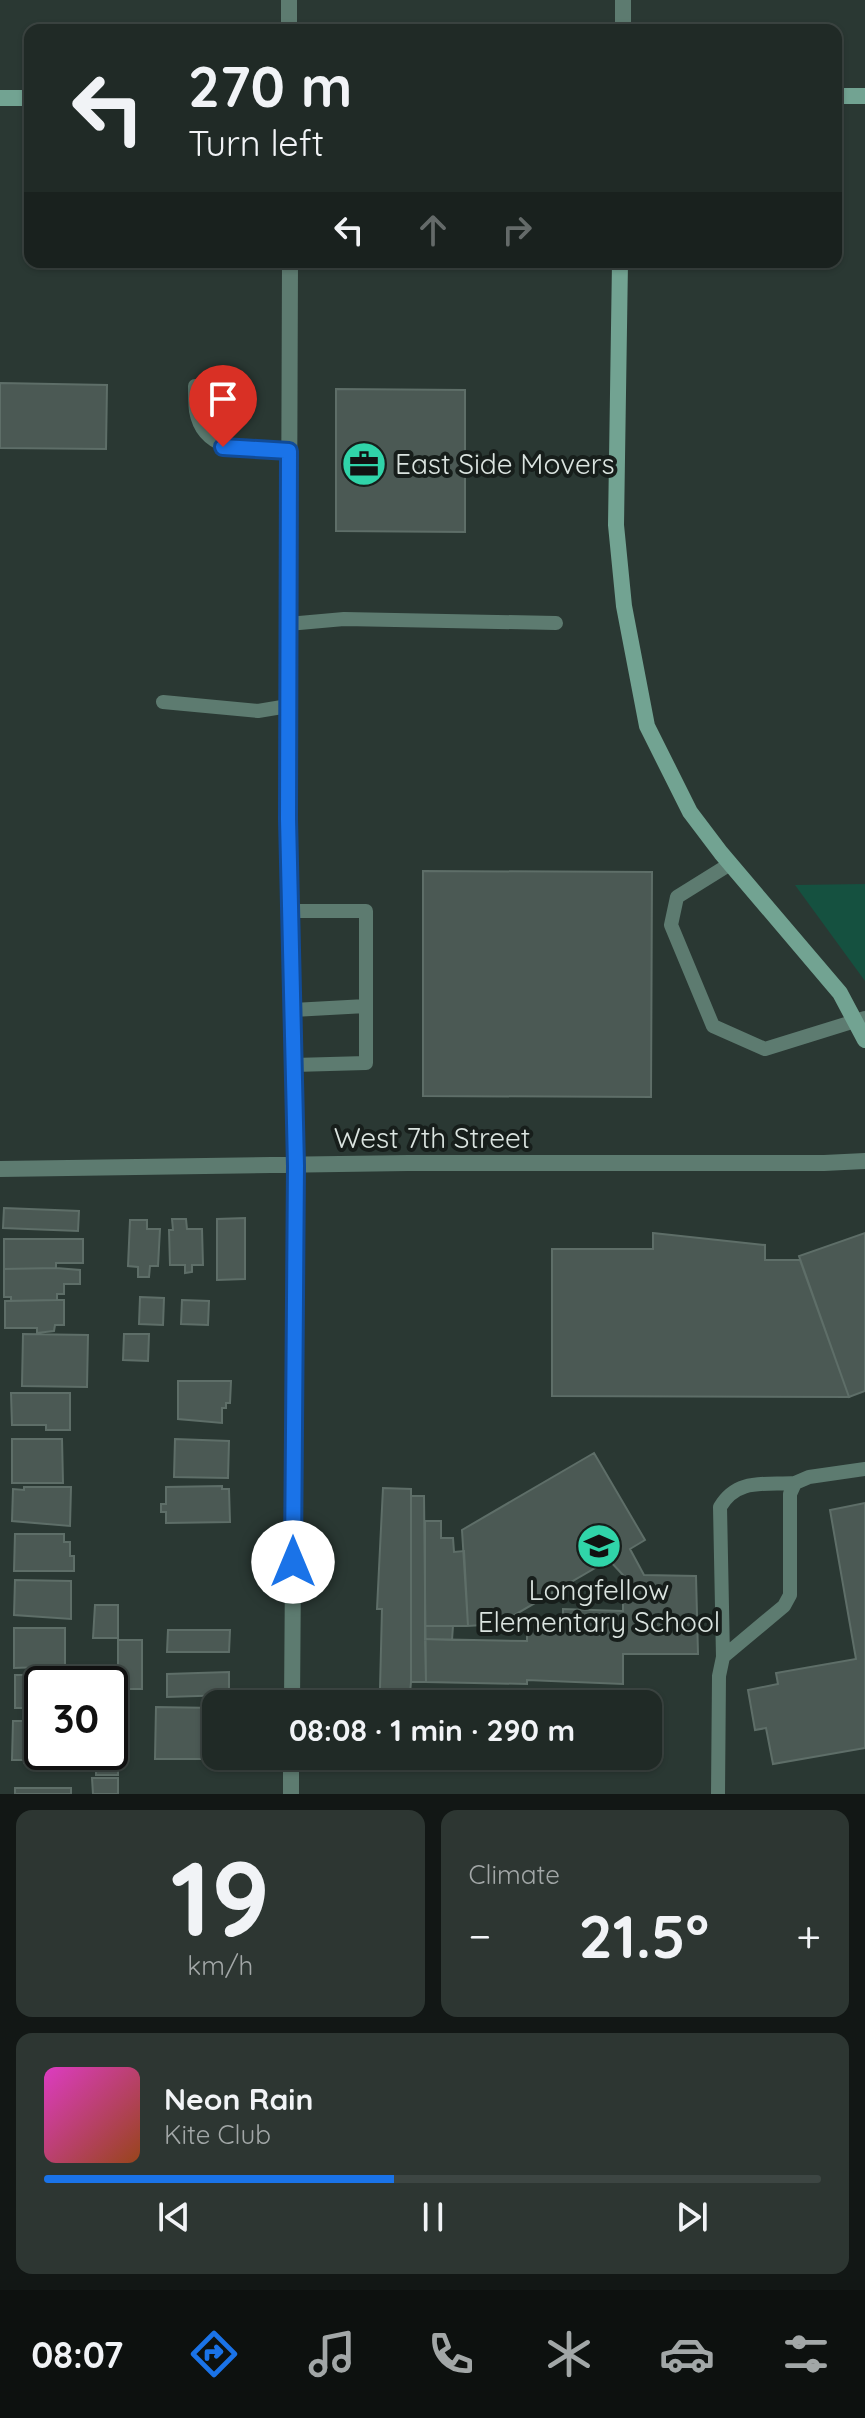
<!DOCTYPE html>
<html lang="en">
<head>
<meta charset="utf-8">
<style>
  :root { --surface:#202a26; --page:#2d3632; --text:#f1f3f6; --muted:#a2a7a7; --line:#3d4643; --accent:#1a73e8 }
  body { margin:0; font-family:Quicksand,sans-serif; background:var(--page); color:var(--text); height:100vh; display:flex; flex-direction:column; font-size:30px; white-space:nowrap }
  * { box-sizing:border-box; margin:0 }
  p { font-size:26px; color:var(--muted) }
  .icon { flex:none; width:44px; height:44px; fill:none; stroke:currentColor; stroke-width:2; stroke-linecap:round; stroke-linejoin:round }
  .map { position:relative; height:1794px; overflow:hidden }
  .side { display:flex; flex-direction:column; gap:16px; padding:16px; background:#121715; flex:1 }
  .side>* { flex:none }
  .top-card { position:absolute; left:24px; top:24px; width:818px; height:244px; border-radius:16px; box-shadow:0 2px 6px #0004,0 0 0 2px var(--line); background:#202a26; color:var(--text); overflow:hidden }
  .speed { position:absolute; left:24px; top:1666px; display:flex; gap:16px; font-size:40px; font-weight:700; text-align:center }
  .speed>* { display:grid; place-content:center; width:104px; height:104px; border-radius:50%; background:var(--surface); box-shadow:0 2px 6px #0004,0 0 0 2px var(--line); line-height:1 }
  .speed .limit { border:4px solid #111; border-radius:12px; background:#fff; color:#111 }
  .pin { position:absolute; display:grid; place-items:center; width:68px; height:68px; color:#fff; margin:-82px -34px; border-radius:50% 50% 50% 0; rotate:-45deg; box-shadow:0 0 8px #0007 }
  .pin .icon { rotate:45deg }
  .me { position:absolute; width:88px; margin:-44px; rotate:0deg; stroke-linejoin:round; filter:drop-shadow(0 0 6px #0008) }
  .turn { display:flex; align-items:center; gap:28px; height:168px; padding:0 32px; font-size:36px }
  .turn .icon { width:104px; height:104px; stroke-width:2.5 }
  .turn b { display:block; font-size:56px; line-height:68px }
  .lanes { display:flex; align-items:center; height:76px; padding:0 32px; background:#0003; justify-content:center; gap:40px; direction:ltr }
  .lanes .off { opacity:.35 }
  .big { font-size:60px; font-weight:700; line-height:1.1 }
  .side .card { flex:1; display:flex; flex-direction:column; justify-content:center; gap:12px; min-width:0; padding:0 28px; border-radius:16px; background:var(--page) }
  .side .dial { align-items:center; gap:0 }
  .dial b { font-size:104px; line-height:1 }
  .song { display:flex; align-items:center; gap:24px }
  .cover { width:96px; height:96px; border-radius:12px; background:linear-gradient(135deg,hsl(310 70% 55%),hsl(20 70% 35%)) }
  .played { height:8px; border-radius:4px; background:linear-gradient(90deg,var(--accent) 45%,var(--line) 45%) }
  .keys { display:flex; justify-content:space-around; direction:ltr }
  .heat { display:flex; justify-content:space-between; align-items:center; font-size:44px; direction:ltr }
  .side .tiles { flex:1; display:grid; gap:16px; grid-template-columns:1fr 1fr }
  .card:last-child { grid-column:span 2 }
  .trip { position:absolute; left:202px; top:1690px; width:460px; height:80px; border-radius:16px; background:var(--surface); box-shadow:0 2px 6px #0004,0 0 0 2px var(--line); font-weight:700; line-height:80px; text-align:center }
  .tab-bar { display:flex; height:128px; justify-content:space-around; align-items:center; background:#0d110f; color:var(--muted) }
  .tab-bar .icon { width:56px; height:56px }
  .tab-bar .active { color:var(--accent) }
  .tab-bar b { font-size:36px; color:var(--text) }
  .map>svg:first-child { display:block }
  .green { fill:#155140 }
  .building { fill:#4b5954; stroke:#5e6e68; stroke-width:2 }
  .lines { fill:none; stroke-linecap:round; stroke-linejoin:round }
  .lane { stroke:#5d7b70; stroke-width:14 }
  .street { stroke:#5d7b70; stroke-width:16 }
  .secondary { stroke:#72a392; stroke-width:16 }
  .route-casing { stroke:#114b97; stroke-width:20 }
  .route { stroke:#1a73e8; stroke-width:14 }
  .labels { text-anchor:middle; stroke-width:8; stroke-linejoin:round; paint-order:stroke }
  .poi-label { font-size:28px; fill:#dbe4e0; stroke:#171e1b; text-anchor:start }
  .street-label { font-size:28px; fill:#dbe4e0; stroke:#171e1b }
</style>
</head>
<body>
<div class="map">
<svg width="865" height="1794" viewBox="0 0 865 1794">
  <rect width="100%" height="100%" fill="#2a3833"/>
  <path class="green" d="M865,884V981L795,885Z"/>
  <path class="building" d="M0,383L107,385L106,449L0,448Z
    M336,389L465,390V532L336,531Z
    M423,871L652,872L651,1097L423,1096Z
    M4,1208L79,1211L78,1231L3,1228Z
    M245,1218V1279L217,1280V1219Z
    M172,1219H186L187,1229H202L203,1265H192V1272L185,1273V1265H170L169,1230H173Z
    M130,1220H147V1229H160L158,1266H150L149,1277H138V1267L128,1266Z
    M653,1233L765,1245V1260H800L849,1397L552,1396V1249H653Z
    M865,1233V1391L849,1397L799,1256Z
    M4,1239H83V1263H56V1268L4,1269Z
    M56,1268L80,1270V1284H64V1294H57V1300L11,1301V1297H4V1269Z
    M140,1297L164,1298L163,1325L139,1324Z
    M57,1300H64V1325H55L54,1331L37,1333V1328H5V1301Z
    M182,1300L209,1301L208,1325L181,1324Z
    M23,1334L88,1335L87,1387L22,1386Z
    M124,1334H149L148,1361L123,1360Z
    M178,1381H231L230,1403H226V1408H222V1423L178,1419Z
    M11,1393H70V1430H46V1425H12Z
    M12,1439H62L63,1483H12Z
    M175,1439L229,1441L228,1478L174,1477Z
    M594,1453L645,1540L630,1549L644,1575L696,1576L698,1654H623V1684L527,1680V1684L426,1682L425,1639L527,1641V1625L563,1627V1609L623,1611V1575L609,1560L499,1624L468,1626L462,1530Z
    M222,1486V1489H229L230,1522L166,1523V1512H161V1504H166V1487Z
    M24,1487H71L70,1526L12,1521L13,1489L24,1490Z
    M383,1488L411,1489V1682L409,1704H383L384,1689H380L382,1609H377Z
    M411,1496H424L426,1682H411Z
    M865,1503V1748L773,1764L766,1728L755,1730L748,1690L778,1684L776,1673L856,1659L830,1510Z
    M425,1521H441V1538H453L454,1552L464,1551L468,1626H425Z
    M15,1534H64V1542H70V1556H74V1571H14Z
    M15,1580L71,1581V1619L14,1615Z
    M95,1605H118V1638H93Z
    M425,1626H453L452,1640L425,1639Z
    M14,1628H65V1669H62L63,1672H42V1667L14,1668Z
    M168,1630H230L229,1652H167Z
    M118,1640H142V1689H118Z
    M229,1672V1695L167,1697V1674Z
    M15,1675H72V1684H42V1708H15Z
    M156,1707L216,1708V1756H223L222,1759H155Z
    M13,1721H42V1752H64V1764L24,1763V1760H12Z
    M96,1759H118V1775H96Z
    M92,1778H118V1794H93Z
    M15,1788H71V1794H15Z"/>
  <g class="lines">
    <path class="lane" d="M195,386C195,394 195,403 196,411C204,456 254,450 289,451
      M288,624L344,619L556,623
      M163,702L258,711L288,706
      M730,864L677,897L671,925L713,1026L765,1049L865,1018
      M290,911H366V1063L294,1065
      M293,1010L366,1006
      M723,1657L720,1507C737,1478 764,1485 795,1483
      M718,1794L719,1676L723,1657L784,1606L790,1595V1494L795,1483L809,1477L865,1469"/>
    <path class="street" d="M623,0V30
      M289,30V0
      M290,262L288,819L296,1166L292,1704
      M0,1169L408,1163H824L865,1161
      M291,1794V1756"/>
    <path class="secondary" d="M836,96H865
      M0,98H30
      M620,262L616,525L624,606L647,726L690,812L721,853L840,993L865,1040"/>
  </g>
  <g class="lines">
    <g class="route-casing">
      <path id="route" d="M223,447L289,451L288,819L296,1166L293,1562"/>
    </g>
    <use href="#route" class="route"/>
  </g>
  <defs>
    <g id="office-disc" transform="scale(2.3)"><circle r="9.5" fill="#30d4a9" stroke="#171e1b"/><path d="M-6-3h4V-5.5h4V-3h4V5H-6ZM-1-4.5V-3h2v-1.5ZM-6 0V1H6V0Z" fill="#111"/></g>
    <g id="school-disc" transform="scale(2.3)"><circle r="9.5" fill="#30d4a9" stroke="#171e1b"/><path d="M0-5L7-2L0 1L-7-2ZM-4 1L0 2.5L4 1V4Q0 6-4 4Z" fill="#111"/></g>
  </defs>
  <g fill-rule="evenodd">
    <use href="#office-disc" x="364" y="464"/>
    <use href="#school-disc" x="599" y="1546"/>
  </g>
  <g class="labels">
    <g class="poi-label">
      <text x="395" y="474">East Side Movers</text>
      <text x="599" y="1600" text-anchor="middle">Longfellow<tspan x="599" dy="32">Elementary School</tspan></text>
    </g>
    <g class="street-label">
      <text x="432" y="1148">West 7th Street</text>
    </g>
  </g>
</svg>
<div class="speed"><div class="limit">30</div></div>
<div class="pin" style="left:223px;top:447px;background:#d93025"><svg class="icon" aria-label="arrive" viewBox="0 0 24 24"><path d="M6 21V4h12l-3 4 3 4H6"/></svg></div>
<svg class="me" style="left:293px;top:1562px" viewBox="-20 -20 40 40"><circle r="19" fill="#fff"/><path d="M0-13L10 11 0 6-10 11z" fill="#1a73e8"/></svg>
<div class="trip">08:08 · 1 min · 290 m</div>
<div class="top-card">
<div class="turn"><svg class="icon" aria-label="left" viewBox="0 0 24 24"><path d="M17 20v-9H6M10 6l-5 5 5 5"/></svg><div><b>270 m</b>Turn left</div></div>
<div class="lanes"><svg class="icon" aria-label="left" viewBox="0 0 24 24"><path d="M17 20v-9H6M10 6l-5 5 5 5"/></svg><svg class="icon off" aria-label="ahead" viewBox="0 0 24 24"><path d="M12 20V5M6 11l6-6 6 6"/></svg><svg class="icon off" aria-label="right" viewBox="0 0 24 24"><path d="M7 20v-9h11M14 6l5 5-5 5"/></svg></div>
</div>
</div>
<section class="side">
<div class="tiles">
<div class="card dial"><b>19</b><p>km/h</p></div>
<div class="card"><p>Climate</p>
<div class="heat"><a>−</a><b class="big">21.5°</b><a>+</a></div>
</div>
<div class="card">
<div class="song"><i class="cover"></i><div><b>Neon Rain</b><p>Kite Club</p></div></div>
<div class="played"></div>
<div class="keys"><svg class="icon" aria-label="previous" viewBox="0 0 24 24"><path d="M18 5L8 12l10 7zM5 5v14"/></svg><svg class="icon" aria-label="pause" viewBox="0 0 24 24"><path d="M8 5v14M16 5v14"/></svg><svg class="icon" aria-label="next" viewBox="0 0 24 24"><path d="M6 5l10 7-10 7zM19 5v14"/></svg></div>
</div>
</div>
</section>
<nav class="tab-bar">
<b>08:07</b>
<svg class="icon active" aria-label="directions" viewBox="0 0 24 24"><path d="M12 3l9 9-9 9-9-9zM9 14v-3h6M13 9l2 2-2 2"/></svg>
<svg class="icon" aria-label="music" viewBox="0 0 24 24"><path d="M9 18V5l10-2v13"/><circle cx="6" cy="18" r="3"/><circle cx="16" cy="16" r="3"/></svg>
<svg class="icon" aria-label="phone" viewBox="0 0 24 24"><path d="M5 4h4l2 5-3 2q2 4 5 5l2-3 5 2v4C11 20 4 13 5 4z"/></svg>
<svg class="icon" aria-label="climate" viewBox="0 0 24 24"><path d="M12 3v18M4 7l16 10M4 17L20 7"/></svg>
<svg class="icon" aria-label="car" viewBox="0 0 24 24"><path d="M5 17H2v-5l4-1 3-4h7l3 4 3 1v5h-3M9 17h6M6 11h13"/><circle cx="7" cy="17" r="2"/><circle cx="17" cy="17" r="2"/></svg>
<svg class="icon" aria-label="filters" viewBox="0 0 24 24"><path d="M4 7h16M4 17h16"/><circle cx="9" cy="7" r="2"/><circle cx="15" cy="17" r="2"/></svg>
</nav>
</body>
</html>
